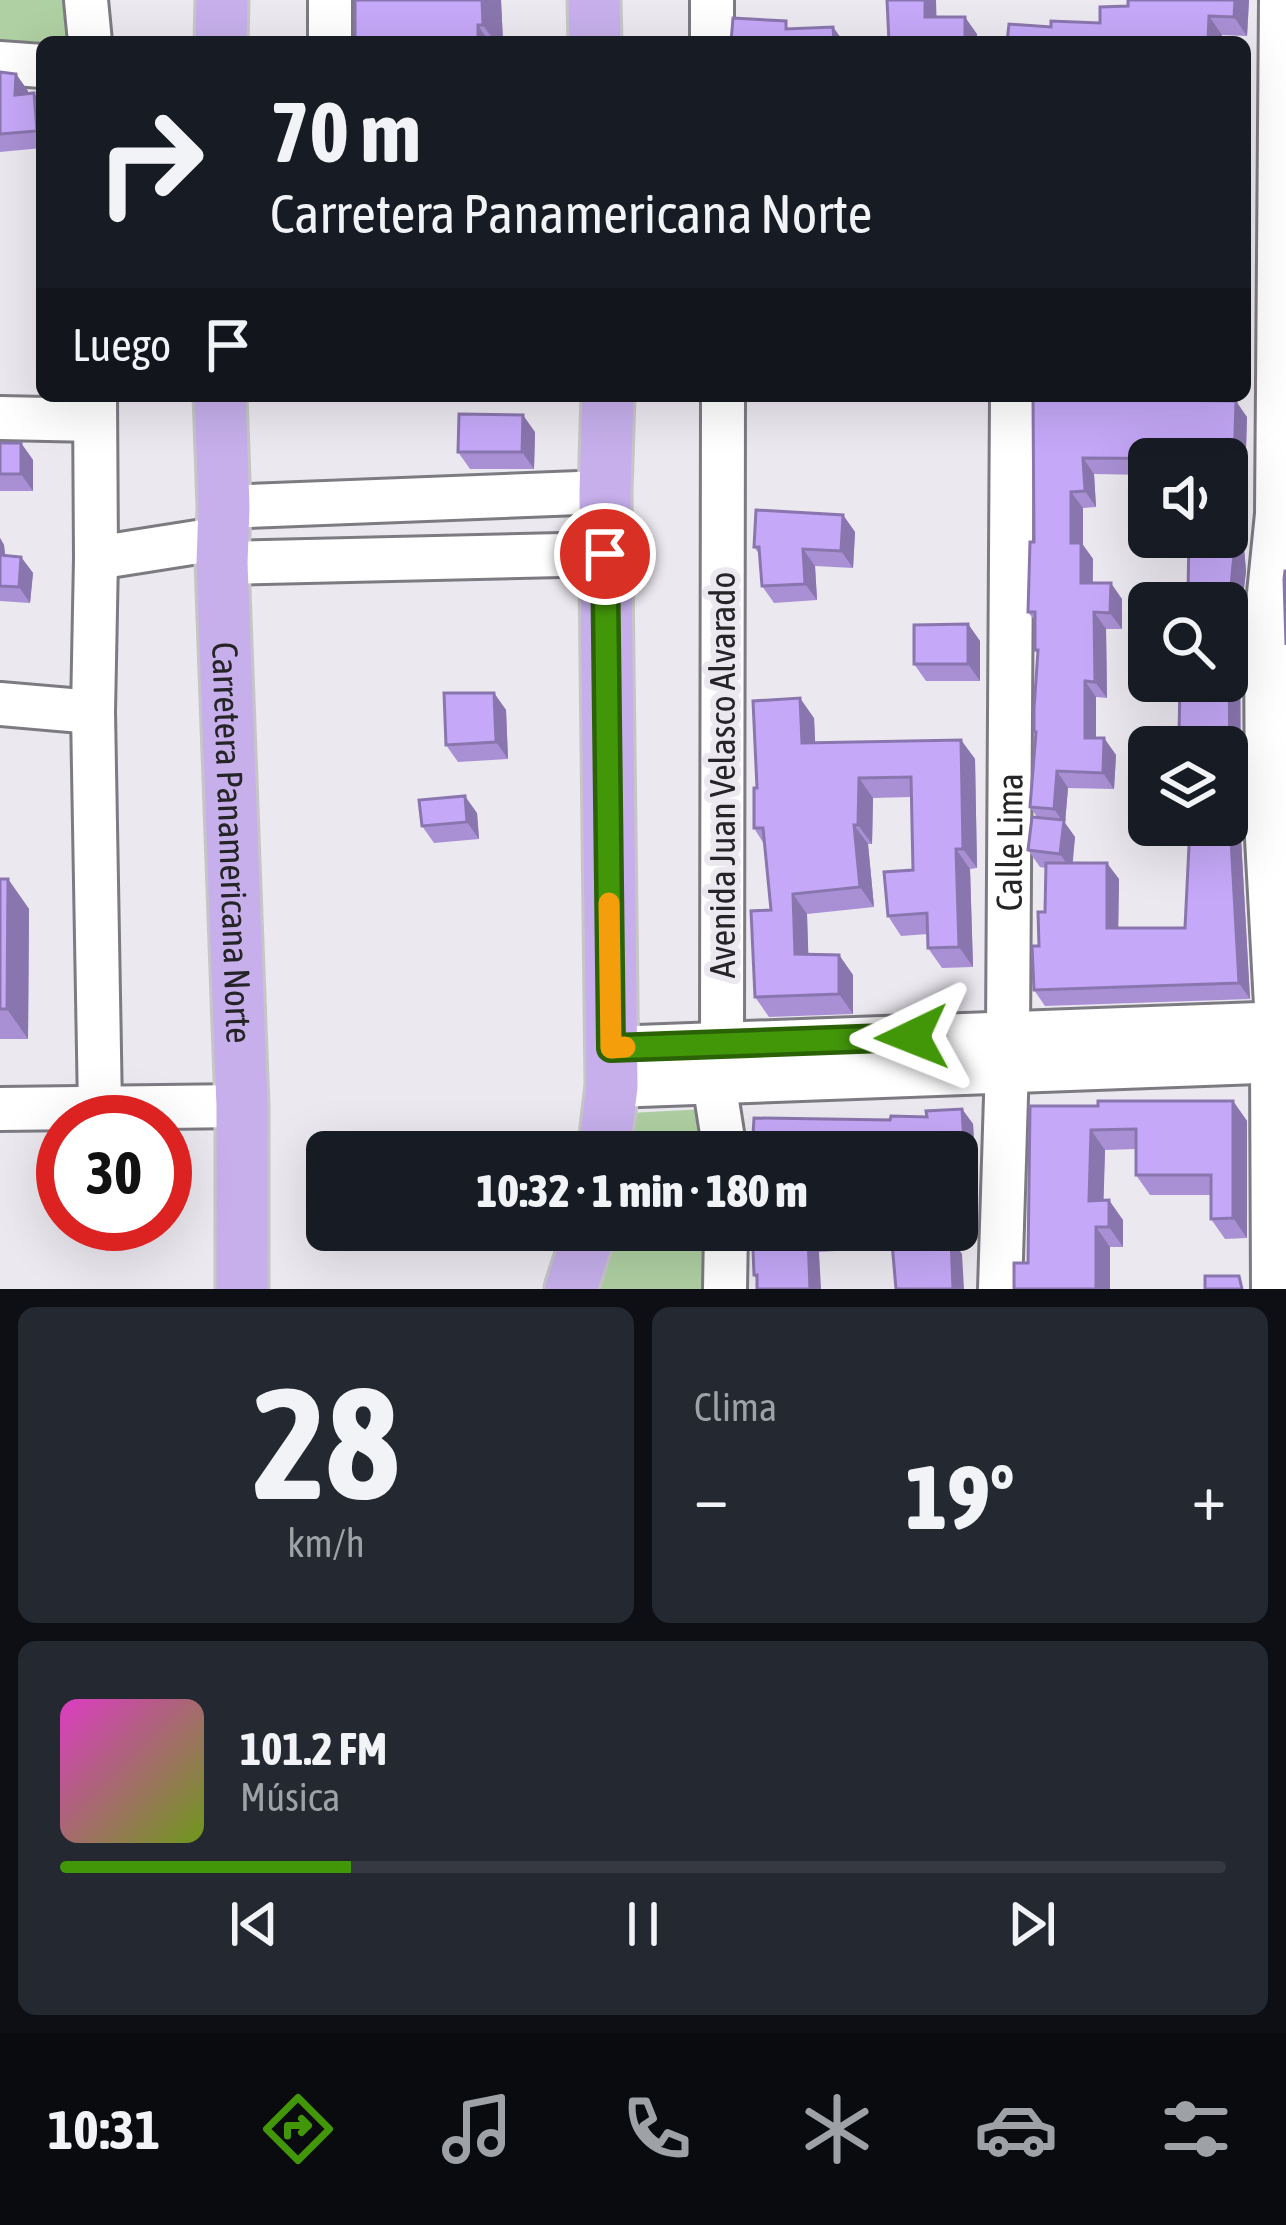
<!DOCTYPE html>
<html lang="es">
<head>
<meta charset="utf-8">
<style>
  :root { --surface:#171b24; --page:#242831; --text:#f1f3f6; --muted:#9ea1a6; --line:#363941; --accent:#429709 }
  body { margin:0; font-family:"Asap Condensed",sans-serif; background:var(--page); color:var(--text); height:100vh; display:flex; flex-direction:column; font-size:45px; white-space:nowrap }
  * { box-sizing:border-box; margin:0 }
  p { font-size:39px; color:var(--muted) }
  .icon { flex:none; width:66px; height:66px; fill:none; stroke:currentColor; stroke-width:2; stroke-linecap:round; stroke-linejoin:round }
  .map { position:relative; height:1289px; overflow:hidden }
  .drawer { display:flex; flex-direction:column; gap:18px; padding:18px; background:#0d0f14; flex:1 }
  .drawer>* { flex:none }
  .hud { position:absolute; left:36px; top:36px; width:1215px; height:366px; border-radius:18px; box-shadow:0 12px 48px #0002; background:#171b24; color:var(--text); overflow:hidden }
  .tools { position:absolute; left:1128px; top:438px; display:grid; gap:24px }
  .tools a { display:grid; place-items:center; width:120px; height:120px; border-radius:18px; background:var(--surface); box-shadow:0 12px 48px #0002; font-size:60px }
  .speed { position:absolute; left:36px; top:1095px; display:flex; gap:24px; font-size:60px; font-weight:700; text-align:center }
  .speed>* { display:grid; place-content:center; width:156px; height:156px; border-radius:50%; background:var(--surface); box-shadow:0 12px 48px #0002; line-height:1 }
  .speed .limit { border:18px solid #d22; background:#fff; color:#111 }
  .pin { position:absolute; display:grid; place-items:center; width:102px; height:102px; color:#fff; margin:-51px; border:6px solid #fff; border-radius:50%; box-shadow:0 3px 12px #0007 }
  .me { position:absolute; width:132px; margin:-66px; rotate:268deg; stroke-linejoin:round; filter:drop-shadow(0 0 9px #0008) }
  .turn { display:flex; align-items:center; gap:42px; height:252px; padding:0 36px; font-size:54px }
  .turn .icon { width:156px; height:156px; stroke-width:2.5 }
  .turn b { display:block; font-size:84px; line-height:102px }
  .then { display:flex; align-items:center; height:114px; padding:0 36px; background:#0003; gap:24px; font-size:45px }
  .big { font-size:90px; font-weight:800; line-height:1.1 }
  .drawer .tile { flex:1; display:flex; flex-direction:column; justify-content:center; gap:18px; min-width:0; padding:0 42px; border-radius:18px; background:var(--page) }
  .drawer .dial { align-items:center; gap:0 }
  .dial b { font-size:156px; line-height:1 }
  .song { display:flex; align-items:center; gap:36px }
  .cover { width:144px; height:144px; border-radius:18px; background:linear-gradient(135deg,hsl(310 70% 55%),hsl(80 70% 35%)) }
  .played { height:12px; border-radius:6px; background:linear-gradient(90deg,var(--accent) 25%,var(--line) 25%) }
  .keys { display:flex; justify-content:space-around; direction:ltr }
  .heat { display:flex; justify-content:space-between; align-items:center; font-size:66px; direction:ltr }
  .drawer .tiles { flex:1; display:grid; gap:18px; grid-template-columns:1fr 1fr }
  .tile:last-child { grid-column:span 2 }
  .trip { position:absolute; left:306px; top:1131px; width:672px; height:120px; border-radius:18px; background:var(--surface); box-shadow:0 12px 48px #0002; font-weight:800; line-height:120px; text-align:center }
  .dock { display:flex; height:192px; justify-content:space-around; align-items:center; background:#090b0e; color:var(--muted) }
  .dock .icon { width:84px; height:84px }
  .dock .selected { color:var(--accent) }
  .dock b { font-size:54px; color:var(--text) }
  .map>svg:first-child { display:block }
  .green { fill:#afd0a3 }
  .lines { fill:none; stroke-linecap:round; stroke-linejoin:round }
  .minor-casing { stroke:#7d7b82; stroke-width:48 }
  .major-casing { stroke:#c6c6c7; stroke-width:57 }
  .minor { stroke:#fff; stroke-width:42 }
  .major { stroke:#c6afeb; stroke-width:51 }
  .wall { fill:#a990d5; fill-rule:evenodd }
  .shaded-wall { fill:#8a76ae }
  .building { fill:#c5a8f8; stroke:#8a76ae; stroke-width:3 }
  .route-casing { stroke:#2b6206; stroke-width:30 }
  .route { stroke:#429709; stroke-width:21 }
  .slow { stroke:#f59e0b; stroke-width:21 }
  .labels { text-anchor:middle; stroke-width:12; stroke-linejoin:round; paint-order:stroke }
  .street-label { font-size:36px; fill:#252427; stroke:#ebe8ef }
</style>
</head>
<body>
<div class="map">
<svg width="1286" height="1289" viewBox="0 0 1286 1289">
  <rect width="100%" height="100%" fill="#ebe8ef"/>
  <path class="green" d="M0,0H63L66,42H42V46H0Z
    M705,1109L704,1152H623L630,1113Z
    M608,1230H703V1289H583Z"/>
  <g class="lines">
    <g class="minor-casing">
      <g id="minor">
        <path d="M86,0L90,42"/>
        <path d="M330,0V42"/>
        <path d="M712,42V0"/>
        <path d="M0,63L42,66"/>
        <path d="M95,396L96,558L93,712L100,1108"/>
        <path d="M723,396L722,1044L714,1082L725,1152"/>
        <path d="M0,418L95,420"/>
        <path d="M224,507L605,492"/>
        <path d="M96,558L223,538"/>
        <path d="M222,563L605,554"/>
        <path d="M0,704L93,712"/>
        <path d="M611,1048L1286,1023"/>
        <path d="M612,1086L1286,1061"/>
        <path d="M0,1109L242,1106"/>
        <path d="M725,1289L726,1230"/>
        <path id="s1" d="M1000,1289L1008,1033L1012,396"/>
        <path d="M1273,1289L1272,1061L1277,1024L1267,838L1266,623L1277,514L1281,0"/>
      </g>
    </g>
    <g class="major-casing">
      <g id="major">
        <path d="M594,0L595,42"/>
        <path d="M221,42L222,0"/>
        <path id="s2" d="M220,396L224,507L222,563L242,1106V1289"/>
        <path d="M604,1152L612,1086L605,492L608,396"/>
        <path d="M571,1289L590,1230"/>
      </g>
    </g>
    <use href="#minor" class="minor"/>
    <use href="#major" class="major"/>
  </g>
  <path class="wall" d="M355,0H501L503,42H355Z
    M1249,0L1247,36L1222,35L1221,42H1007L1051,27L1100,23L1128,6Z
    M0,72L16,74L28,91V94L42,105V148L0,152Z
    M1033,398L1154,400L1247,417L1244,513H1241L1246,571L1240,623L1241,838L1250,999L1045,1006L1034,990L1039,946L1045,912L1046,868L1040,867L1028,850L1037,817L1030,807L1036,736L1034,732L1038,655L1035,650V621L1028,612L1034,542ZM1149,459H1227L1188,593L1195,603L1227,681L1179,735L1227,825L1185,928H1118L1119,879L1072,863L1075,837L1065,823L1068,788L1114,789L1116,755L1104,738H1096V697L1107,698L1106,629H1122V599L1093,583V559L1083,545V508L1096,507L1094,474L1149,475Z
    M535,432L534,469H470L458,452Z
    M0,443H21L33,460V491H0Z
    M843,515L855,532L853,568L815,566L817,600L774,603L762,586L760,555L754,547Z
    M0,538L4,545L5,556L21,557L33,573L30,603L0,601Z
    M968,624L980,641V681H926L914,664Z
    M494,693L506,710L508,759L458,762L446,745Z
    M814,718L815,742L961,740L975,759L977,868L970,869L973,967L942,968L928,948V934L901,936L888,916L913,870L912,797L873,798L872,844H868L874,907L807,914L808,954L839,955L853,975V1014L769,1017L755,997L771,910L764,844L754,828L757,788Z
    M477,813L479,839L434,843L422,826Z
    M0,879H8L29,909L28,1039H0Z
    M1233,1101L1247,1121V1238L1225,1239L1211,1219V1195H1150L1136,1175V1149L1105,1150L1103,1201L1123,1220V1247H1110V1289H1014L1028,1263L1098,1106Z
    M962,1109L973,1124L975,1160L957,1161V1152H752L890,1120L927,1117Z
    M754,1230H851L852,1250L819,1252L757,1280L754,1275Z"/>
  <path class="shaded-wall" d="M482,0H501L503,42H495L483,25Z
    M925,0H936L937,34L925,17Z
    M1235,0H1249L1247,36L1234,17Z
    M1209,16L1222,35L1221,42H1208Z
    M965,17L977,34V42H965Z
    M478,25L489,42H478Z
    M833,27L844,42H834Z
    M16,74L28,91L27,112L15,95Z
    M34,93L42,105V138L37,131Z
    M1236,401L1247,417L1244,513L1233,497Z
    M523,415L535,432L534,469L522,452Z
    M21,443L33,460V491L21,474Z
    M1083,458L1094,474L1096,507L1085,491Z
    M1071,492L1083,508V545L1093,559L1092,599L1081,583L1071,543Z
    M1229,497L1241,513L1246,571L1240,623L1241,838L1250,999L1239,983L1230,822Z
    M843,515L855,532L853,568L841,551Z
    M0,538L4,545L7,572L0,562Z
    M803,549L815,566L817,600L805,584Z
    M21,557L33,573L30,603L19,587Z
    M1111,583L1122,599V629L1110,613Z
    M1094,612L1106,629L1107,698L1095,682Z
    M968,624L980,641V681L968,664Z
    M1085,681L1096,697V754L1085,738Z
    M494,693L506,710L508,759L496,742Z
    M800,698L814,718L816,762L802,743Z
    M1104,738L1116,755L1114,789L1103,773Z
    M961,740L975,759L977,868L963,849Z
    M1057,771L1068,788L1065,823L1075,837L1072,871L1060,854L1063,822L1054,809Z
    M859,778L873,798L872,844L858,825Z
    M465,796L477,813L479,839L467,822Z
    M854,825L868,844L874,907L860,887Z
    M956,849L970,869L973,967L959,947Z
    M1107,863L1119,879L1118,944L1107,928Z
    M8,879L29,909L28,1039L7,1009Z
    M793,894L807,914L809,974L795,954Z
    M839,955L853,975V1014L839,994Z
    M1233,1101L1247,1121V1238L1233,1218Z
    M962,1109L973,1124L975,1160L964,1144Z
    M1091,1130L1105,1150L1103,1221L1089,1201Z
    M400,1138L409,1152H400Z
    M1109,1200L1123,1220V1247L1109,1227Z
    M1096,1227L1110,1247V1289H1096Z
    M841,1230H851L852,1250L841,1234Z
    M808,1236L819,1252L821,1289H810Z
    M951,1238L962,1254L964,1289H953Z"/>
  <path class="building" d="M355,0H482L483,25H478V42H355Z
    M887,0H925V17H965V42H889Z
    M1128,0H1235L1234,17L1209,16L1208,42H1007L1009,24L1051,27V21L1100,23V7L1128,6Z
    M733,18L786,21V29L833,27L834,42H731Z
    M0,72L16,74L15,95L34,93L37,131L0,134Z
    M1114,396H1151V400L1236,401L1233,497H1229L1234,555L1229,607L1230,822L1239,983L1034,990L1032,946H1039L1038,912H1045L1046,863H1107V928H1185L1190,825H1227V747H1184V735H1179L1180,682L1227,681V603H1195L1194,593H1188L1189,537H1227V459L1083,458L1085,491L1071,492V543H1081V583H1111L1110,613L1094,612L1095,682L1085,681V738H1104L1103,773L1057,771L1054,809L1030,807L1036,732H1034V709L1038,650H1035V612H1028L1030,542H1034L1033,398H1114Z
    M459,414L523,415L522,452H458Z
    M0,443H21V474H0Z
    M756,510L843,515L841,551L803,549L805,584L762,586L759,547H754Z
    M0,555L21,557L19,587L0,586Z
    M1285,571H1286V645L1284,579Z
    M968,624V664H914V625Z
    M444,693H494L496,742L446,745Z
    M800,698L802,743L961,740L963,849H956L959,947L928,948L927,913L888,916L884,872L913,870L911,777L859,778L858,825H854L860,887L793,894L795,954L839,955V994L755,997L751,911L771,910L763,828H754V788H757L753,701Z
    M465,796L467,822L422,826L419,800Z
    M1032,817L1064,820L1060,854L1028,850Z
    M0,879H8L7,1009H0Z
    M1098,1101H1233V1218L1211,1219V1175H1136V1129L1091,1130L1089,1201L1109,1200V1227H1096V1289H1014V1263H1028L1030,1106H1098Z
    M962,1109L964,1144L853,1152H752L754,1118L890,1120L891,1116L927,1117L926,1111Z
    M400,1138V1152H346V1140Z
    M754,1230H841V1234L808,1236L810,1289H757V1275H754L753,1249H756Z
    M951,1238L953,1289H896L892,1243Z
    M1205,1276H1239L1242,1289H1205Z"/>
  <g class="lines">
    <g class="route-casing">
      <path id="route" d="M605,554L611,1048L912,1037"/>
    </g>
    <use href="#route" class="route"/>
    <path class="slow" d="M609,903L611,1048L625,1047"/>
  </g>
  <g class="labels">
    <g class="street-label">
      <text transform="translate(722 775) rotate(-90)" y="13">Avenida Juan Velasco Alvarado</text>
      <text dy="13" stroke="none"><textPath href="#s2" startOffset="447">Carretera Panamericana Norte</textPath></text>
      <text dy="13" stroke="none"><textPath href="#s1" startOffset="447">Calle Lima</textPath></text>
    </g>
  </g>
</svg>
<div class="tools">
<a><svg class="icon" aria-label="sound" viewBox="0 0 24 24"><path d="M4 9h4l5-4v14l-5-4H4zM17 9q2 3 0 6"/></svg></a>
<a><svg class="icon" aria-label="search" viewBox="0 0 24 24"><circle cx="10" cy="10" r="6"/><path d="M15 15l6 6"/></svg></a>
<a><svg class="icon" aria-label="layers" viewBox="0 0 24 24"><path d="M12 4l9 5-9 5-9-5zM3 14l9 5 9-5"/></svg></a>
</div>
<div class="speed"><div class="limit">30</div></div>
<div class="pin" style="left:605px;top:554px;background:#d93025"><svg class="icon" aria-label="arrive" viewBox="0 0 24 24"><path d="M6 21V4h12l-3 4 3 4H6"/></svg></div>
<svg class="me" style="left:912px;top:1037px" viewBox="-20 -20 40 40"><path d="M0-17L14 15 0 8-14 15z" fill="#429709" stroke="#fff" stroke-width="4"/></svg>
<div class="trip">10:32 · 1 min · 180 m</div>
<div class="hud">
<div class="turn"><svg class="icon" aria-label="right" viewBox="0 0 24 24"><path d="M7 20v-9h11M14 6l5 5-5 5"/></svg><div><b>70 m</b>Carretera Panamericana Norte</div></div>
<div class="then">Luego<svg class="icon" aria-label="arrive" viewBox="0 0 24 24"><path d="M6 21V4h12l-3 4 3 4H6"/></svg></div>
</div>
</div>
<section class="drawer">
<div class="tiles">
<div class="tile dial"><b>28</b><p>km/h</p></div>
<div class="tile"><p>Clima</p>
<div class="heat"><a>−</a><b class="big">19°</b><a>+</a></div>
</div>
<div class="tile">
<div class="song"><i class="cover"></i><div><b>101.2 FM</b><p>Música</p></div></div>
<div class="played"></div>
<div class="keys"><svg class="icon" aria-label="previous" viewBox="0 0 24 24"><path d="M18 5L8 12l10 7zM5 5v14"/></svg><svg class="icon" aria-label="pause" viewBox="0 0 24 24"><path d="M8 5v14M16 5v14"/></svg><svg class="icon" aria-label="next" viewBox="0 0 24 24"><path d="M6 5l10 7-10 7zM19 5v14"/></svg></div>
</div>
</div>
</section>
<nav class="dock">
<b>10:31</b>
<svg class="icon selected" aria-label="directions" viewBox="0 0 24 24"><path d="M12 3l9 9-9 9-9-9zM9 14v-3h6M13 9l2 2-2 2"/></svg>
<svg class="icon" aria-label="music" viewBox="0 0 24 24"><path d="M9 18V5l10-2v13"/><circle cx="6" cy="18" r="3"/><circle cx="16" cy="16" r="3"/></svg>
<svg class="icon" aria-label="phone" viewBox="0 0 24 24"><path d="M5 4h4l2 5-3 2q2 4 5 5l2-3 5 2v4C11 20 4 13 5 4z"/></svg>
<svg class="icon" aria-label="climate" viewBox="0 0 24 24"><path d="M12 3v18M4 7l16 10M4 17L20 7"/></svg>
<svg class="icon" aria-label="car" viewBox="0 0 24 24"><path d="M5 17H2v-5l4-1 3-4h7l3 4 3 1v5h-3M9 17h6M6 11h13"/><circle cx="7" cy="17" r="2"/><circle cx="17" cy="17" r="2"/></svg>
<svg class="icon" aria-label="filters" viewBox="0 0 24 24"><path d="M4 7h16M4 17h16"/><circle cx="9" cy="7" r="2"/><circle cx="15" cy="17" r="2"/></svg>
</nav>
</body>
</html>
